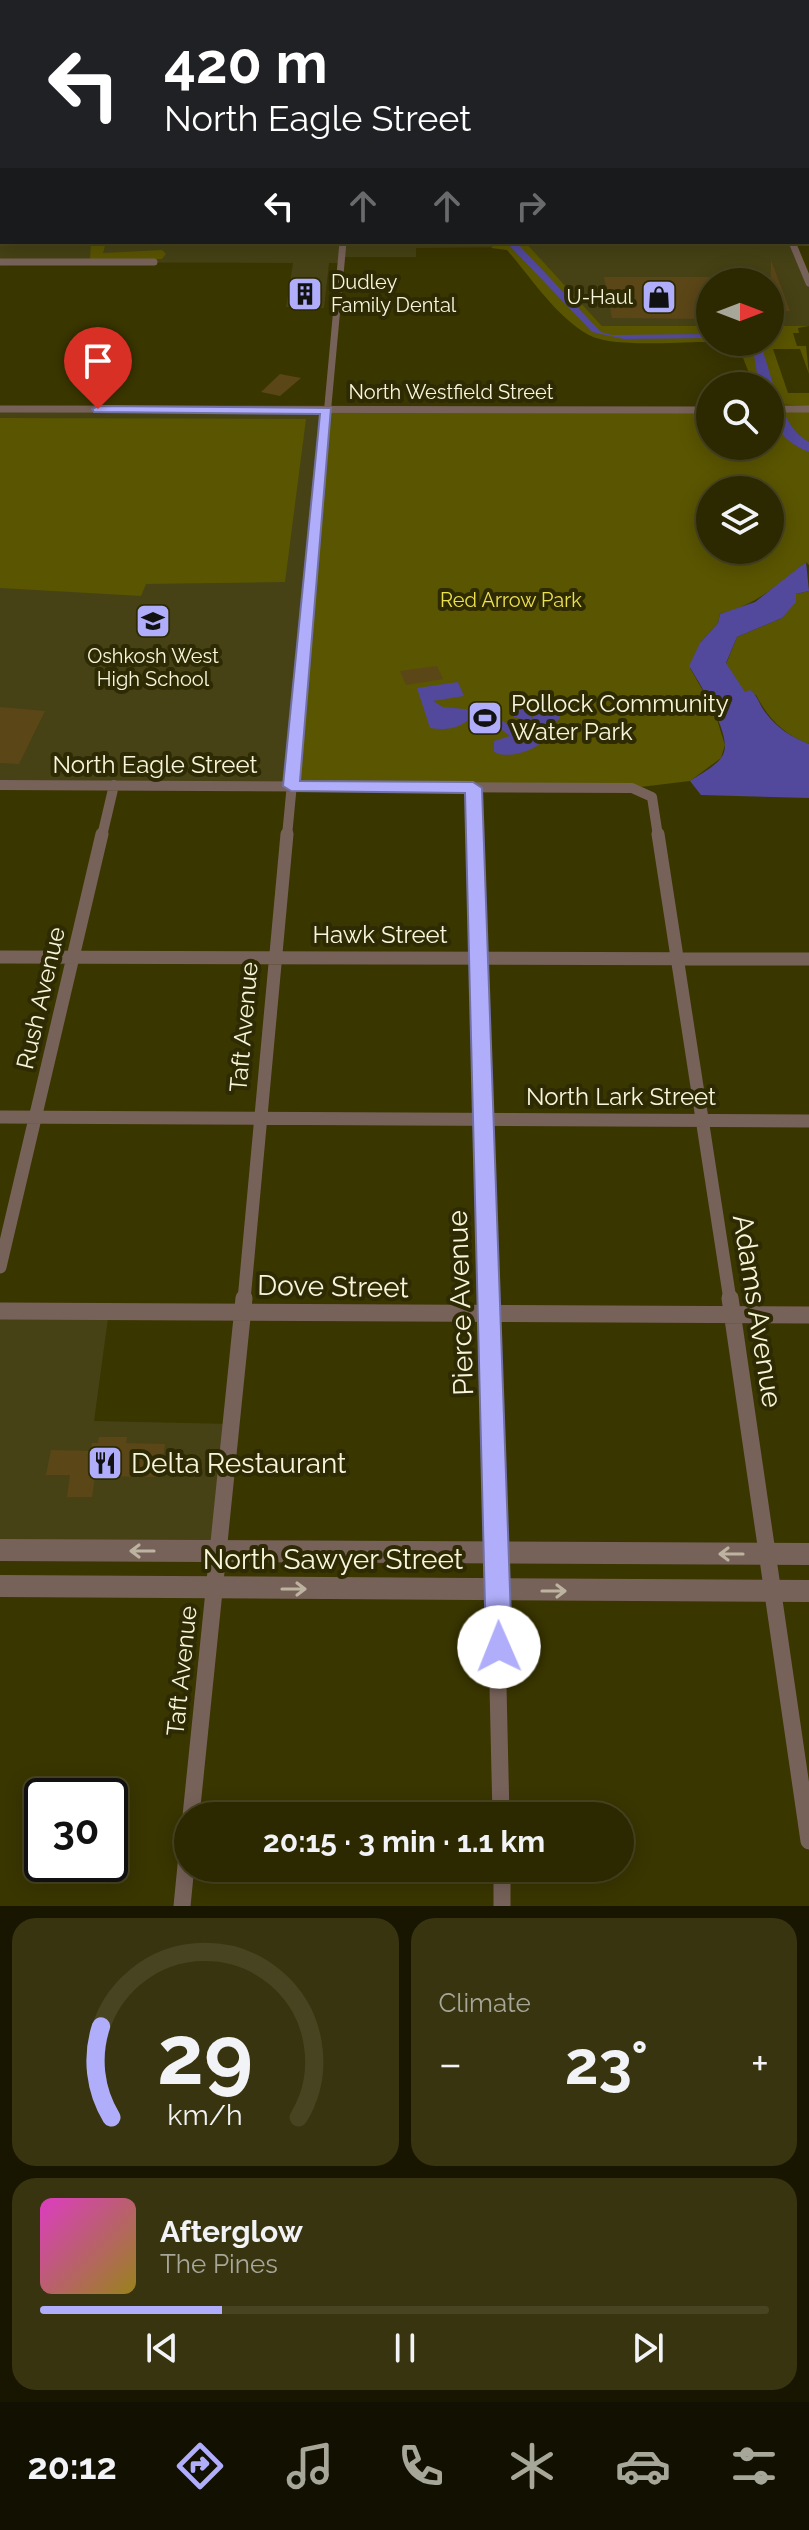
<!DOCTYPE html>
<html lang="en">
<head>
<meta charset="utf-8">
<style>
  :root { --surface:#2c2800; --page:#38340f; --text:#f1f3f6; --muted:#a6a699; --line:#484422; --accent:#b0aefa }
  body { margin:0; font-family:Raleway,sans-serif; background:var(--page); color:var(--text); height:100vh; display:flex; flex-direction:column; font-size:30px; white-space:nowrap }
  * { box-sizing:border-box; margin:0 }
  p { font-size:26px; color:var(--muted) }
  .icon { flex:none; width:44px; height:44px; fill:none; stroke:currentColor; stroke-width:2; stroke-linecap:round; stroke-linejoin:round }
  .map { position:relative; height:1906px; overflow:hidden }
  .side { display:flex; flex-direction:column; gap:12px; padding:12px; background:#181600; flex:1 }
  .side>* { flex:none }
  .hud { position:absolute; left:0px; top:0px; width:810px; height:244px; box-shadow:0 4px 20px #0003,0 0 0 2px var(--line); background:#202124; color:#fff; overflow:hidden }
  .needle { width:52px; rotate:90deg }
  .fabs { position:absolute; left:696px; top:268px; display:grid; gap:16px }
  .fabs a { display:grid; place-items:center; width:88px; height:88px; border-radius:50%; background:var(--surface); box-shadow:0 4px 20px #0003,0 0 0 2px var(--line); font-size:40px }
  .speed { position:absolute; left:24px; top:1778px; display:flex; gap:16px; font-size:40px; font-weight:700; text-align:center }
  .speed>* { display:grid; place-content:center; width:104px; height:104px; border-radius:50%; background:var(--surface); box-shadow:0 4px 20px #0003,0 0 0 2px var(--line); line-height:1 }
  .speed .limit { border:4px solid #111; border-radius:12px; background:#fff; color:#111 }
  .pin { position:absolute; display:grid; place-items:center; width:68px; height:68px; color:#fff; margin:-82px -34px; border-radius:50% 50% 50% 0; rotate:-45deg; box-shadow:0 0 8px #0007 }
  .pin .icon { rotate:45deg }
  .me { position:absolute; width:88px; margin:-44px; rotate:359deg; stroke-linejoin:round; filter:drop-shadow(0 0 6px #0008) }
  .turn { display:flex; align-items:center; gap:28px; height:168px; padding:0 32px; font-size:36px }
  .turn .icon { width:104px; height:104px; stroke-width:2.5 }
  .turn b { display:block; font-size:56px; line-height:68px }
  .lanes { display:flex; align-items:center; height:76px; padding:0 32px; background:#0003; justify-content:center; gap:40px; direction:ltr }
  .lanes .off { opacity:.35 }
  .big { font-size:60px; font-weight:700; line-height:1.1 }
  .side .widget { flex:1; display:flex; flex-direction:column; justify-content:center; gap:12px; min-width:0; padding:0 28px; border-radius:24px; background:var(--page) }
  .side .dial { align-items:center; gap:0 }
  .dial svg { height:208px; overflow:visible; fill:none; stroke:var(--line); stroke-width:7; stroke-linecap:round; text-anchor:middle }
  .dial text { fill:var(--text); stroke:none }
  .song { display:flex; align-items:center; gap:24px }
  .cover { width:96px; height:96px; border-radius:12px; background:linear-gradient(135deg,hsl(310 70% 55%),hsl(50 70% 35%)) }
  .played { height:8px; border-radius:4px; background:linear-gradient(90deg,var(--accent) 25%,var(--line) 25%) }
  .keys { display:flex; justify-content:space-around; direction:ltr }
  .heat { display:flex; justify-content:space-between; align-items:center; font-size:44px; direction:ltr }
  .side .tiles { flex:1; display:grid; gap:12px; grid-template-columns:1fr 1fr }
  .widget:last-child { grid-column:span 2 }
  .trip { position:absolute; left:174px; top:1802px; width:460px; height:80px; border-radius:40px; background:var(--surface); box-shadow:0 4px 20px #0003,0 0 0 2px var(--line); font-weight:700; line-height:80px; text-align:center }
  .menu { display:flex; height:128px; justify-content:space-around; align-items:center; background:#121000; color:var(--muted) }
  .menu .icon { width:56px; height:56px }
  .menu .selected { color:var(--accent) }
  .menu b { font-size:36px; color:var(--text) }
  .map>svg:first-child { display:block }
  .built { fill:#464215 }
  .green { fill:#5a5500; fill-rule:evenodd }
  .water { fill:#52489c }
  .lines { fill:none; stroke-linecap:round; stroke-linejoin:round }
  .stream { stroke:#52489c; stroke-width:2 }
  .building { fill:#5b4617 }
  .minor-far3 { stroke:#776259; stroke-width:7 }
  .minor-far2 { stroke:#776259; stroke-width:10 }
  .minor-far1 { stroke:#776259; stroke-width:13 }
  .minor { stroke:#776259; stroke-width:17 }
  .tertiary { fill:#776259; fill-rule:evenodd }
  .motorway { fill:#d39f88; fill-rule:evenodd }
  .oneway { stroke:#bdb3a1 }
  .route { fill:#b0aefa; stroke:#7271a2; stroke-width:2 }
  .labels { text-anchor:middle; stroke-width:8; stroke-linejoin:round; paint-order:stroke }
  .far-poi-label { font-size:20px; fill:#f7f6dc; stroke:#2e2b04; text-anchor:start }
  .far-street-label { font-size:20px; fill:#f7f6dc; stroke:#2e2b04 }
  .far-park-label { font-size:20px; fill:#ebe04d; stroke:#2e2b04 }
  .poi-label { font-size:24px; fill:#f7f6dc; stroke:#2e2b04; text-anchor:start }
  .street-label { font-size:24px; fill:#f7f6dc; stroke:#2e2b04 }
  .near-street-label { font-size:28px; fill:#f7f6dc; stroke:#2e2b04 }
  .near-poi-label { font-size:28px; fill:#f7f6dc; stroke:#2e2b04; text-anchor:start }
</style>
</head>
<body>
<div class="map">
<svg width="809" height="1906" viewBox="0 0 809 1906">
  <rect width="100%" height="100%" fill="#3a3600"/>
  <path class="built" d="M497,0H809V164L808,2Z
    M0,212L2,242H792L809,283V326H770V282H710V326H602L529,247L416,248V257H341V263H329L324,308L286,307L293,263L0,262Z
    M0,408L327,410L291,786L0,784Z
    M0,1311H109L94,1421L231,1424L220,1552L0,1550Z"/>
  <path class="green" d="M91,242H106L103,253L162,250L166,254L162,259L90,260Z
    M497,242H525L602,326H710V342C680,341 612,349 587,334C555,315 532,279 507,250L491,248Z
    M770,326H809L798,328L799,333H793L797,346H806L809,374L800,349H773L788,393H809V406L774,404L770,386H754L740,350L743,347L717,342H770Z
    M770,409H809V565L806,562C780,584 754,606 720,614L718,623L701,642L690,668L714,710L725,745L721,758L690,781L632,788L291,786L327,410H710V446H770ZM710,490H770V550H710Z
    M0,418L306,419L285,582L146,584L141,596L0,588Z
    M809,591V744C784,735 768,718 756,695L745,693L726,664L737,637L782,618L796,594Z"/>
  <path class="water" d="M506,242H516L601,332L612,335L710,334V338L624,339L592,332Z
    M743,342H753L762,349C773,379 781,428 809,442V452C776,439 770,418 770,386H759L753,349Z
    M806,562L809,591L796,594V602L782,618L737,637L726,663L745,692L750,690C758,696 759,704 765,712C777,728 791,737 809,744V798L701,795L690,781C700,774 721,764 724,752C731,734 699,682 689,666L700,643L718,623L720,614L755,602Z
    M458,682L464,696L433,701L443,707L475,710C467,728 448,731 430,728L417,688Z
    M525,705L532,719L536,709L549,707L559,712L560,719L549,725L548,737C537,750 509,760 494,752V741L510,736L491,722L496,716L520,734L528,721L514,717L509,707Z"/>
  <g class="lines">
    <path class="stream" d="M170,0L176,2
      M94,2L131,0"/>
  </g>
  <path class="building" d="M771,260L790,311H770Z
    M604,277H710V319L612,318Z
    M298,281H315L313,299H296Z
    M280,374L301,378L280,396L261,392Z
    M437,666L443,679L406,685L400,671Z
    M0,707L45,711L19,764L0,763Z
    M99,1437H127L126,1443L165,1444L160,1477L95,1476L92,1497H67L70,1475H46L51,1450L91,1451L92,1443H98Z"/>
  <g class="lines">
    <path class="minor-far3" d="M792,242L809,283
      M0,262H154
      M0,409L710,410
      M770,409H809
      M321,481L343,242"/>
    <path class="minor-far2" d="M0,785L632,788L652,797L658,836
      M473,788L474,836
      M102,836L114,785
      M287,836L321,479"/>
    <path class="minor-far1" d="M474,834L489,1300
      M658,834L730,1300
      M0,957L809,959
      M0,1117L809,1121
      M0,1267L102,834
      M244,1300L287,834"/>
    <path class="minor" d="M489,1298L501,1816
      M730,1298L809,1841
      M0,1311L809,1315
      M191,1816L244,1298
      M502,1868V1906
      M182,1906L188,1845"/>
    <path class="tertiary" d="M808,165H809V169H808Z
      M0,178H2V184H0Z
      M0,1539L809,1543V1565L0,1561Z
      M0,1575L809,1580V1602L0,1597Z"/>
    <path class="motorway" d="M808,171H809V179H808Z
      M0,187H2V195H0Z
      M808,190H809V198H808Z"/>
  </g>
  <defs><path id="oneway-shaft" d="M-6 0H5M1.5-3L5.5 0L1.5 3" fill="none" stroke-width="1.6" stroke-linecap="round" stroke-linejoin="round" transform="scale(2)"/></defs>
  <g class="oneway">
    <use href="#oneway-shaft" transform="translate(142 1551) rotate(-180)"/>
    <use href="#oneway-shaft" transform="translate(731 1554) rotate(-180)"/>
    <use href="#oneway-shaft" transform="translate(294 1589)"/>
    <use href="#oneway-shaft" transform="translate(554 1591)"/>
  </g>
  <path class="route" d="M98,406L331,408L300,781L473,782L482,788L512,1647L508,1656L499,1660L490,1656L486,1647L465,793L291,791L283,786L320,414L94,412L92,409Z"/>
  <defs>
    <g id="building-square" transform="scale(1.8)"><rect x="-9" y="-9" width="18" height="18" rx="4" fill="#b0aefa" stroke="#2e2b04"/><path d="M-4-6H4V6H1V3H-1V6H-4ZM-2.5-4.3h1.7v1.8h-1.7ZM.8-4.3h1.7v1.8H.8ZM-2.5-1h1.7V.8h-1.7ZM.8-1h1.7V.8H.8Z" fill="#111"/></g>
    <g id="shop-square" transform="scale(1.8)"><rect x="-9" y="-9" width="18" height="18" rx="4" fill="#b0aefa" stroke="#2e2b04"/><path d="M-5-2.5h2.3a2.7 3.5 0 0 1 5.4 0H5L5.5 6h-11ZM-1.5-2.5h3a1.5 2.3 0 0 0-3 0Z" fill="#111"/></g>
    <g id="school-square" transform="scale(1.8)"><rect x="-9" y="-9" width="18" height="18" rx="4" fill="#b0aefa" stroke="#2e2b04"/><path d="M0-5L7-2L0 1L-7-2ZM-4 1L0 2.5L4 1V4Q0 6-4 4Z" fill="#111"/></g>
    <g id="stadium-square" transform="scale(1.8)"><rect x="-9" y="-9" width="18" height="18" rx="4" fill="#b0aefa" stroke="#2e2b04"/><path d="M0-5a6.5 5 0 1 0 0 10a6.5 5 0 1 0 0-10ZM-3.5-1.8h7v3.6h-7Z" fill="#111"/></g>
    <g id="restaurant-square" transform="scale(1.8)"><rect x="-9" y="-9" width="18" height="18" rx="4" fill="#b0aefa" stroke="#2e2b04"/><path d="M-5-6h1v4h1v-4h1v4h1v-4h1v5L-1.5 .5V6h-2V.5L-5-1ZM5-6V6H3V1.5H1.5Q1.5-4 5-6Z" fill="#111"/></g>
  </defs>
  <g fill-rule="evenodd">
    <use href="#building-square" x="305" y="294"/>
    <use href="#shop-square" x="659" y="297"/>
    <use href="#school-square" x="153" y="621"/>
    <use href="#stadium-square" x="485" y="718"/>
    <use href="#restaurant-square" x="105" y="1463"/>
  </g>
  <g class="labels">
    <g class="far-poi-label">
      <text x="331" y="289">Dudley<tspan x="331" dy="23">Family Dental</tspan></text>
      <text x="633" y="304" text-anchor="end">U-Haul</text>
      <text x="153" y="663" text-anchor="middle">Oshkosh West<tspan x="153" dy="23">High School</tspan></text>
    </g>
    <g class="far-street-label">
      <text x="451" y="399">North Westfield Street</text>
    </g>
    <g class="far-park-label">
      <text x="511" y="607">Red Arrow Park</text>
    </g>
    <g class="poi-label">
      <text x="511" y="712">Pollock Community<tspan x="511" dy="28">Water Park</tspan></text>
    </g>
    <g class="street-label">
      <text x="155" y="773">North Eagle Street</text>
      <text x="380" y="943">Hawk Street</text>
      <text transform="translate(41 998) rotate(-77)" y="8">Rush Avenue</text>
      <text transform="translate(244 1027) rotate(-85)" y="8">Taft Avenue</text>
      <text x="621" y="1105">North Lark Street</text>
      <text transform="translate(182 1671) rotate(-84)" y="8">Taft Avenue</text>
    </g>
    <g class="near-street-label">
      <text transform="translate(333 1286) rotate(1)" y="10">Dove Street</text>
      <text transform="translate(460 1303) rotate(-92)" y="10">Pierce Avenue</text>
      <text transform="translate(758 1311) rotate(81)" y="10">Adams Avenue</text>
      <text x="333" y="1569">North Sawyer Street</text>
    </g>
    <g class="near-poi-label">
      <text x="131" y="1473">Delta Restaurant</text>
    </g>
  </g>
</svg>
<div class="fabs">
<a><svg class="needle" viewBox="-14 -14 28 28"><path d="M0-13l5 13h-10z" fill="#e53935"/><path d="M0 13l5-13h-10z" fill="#a6a699"/></svg></a>
<a><svg class="icon" aria-label="search" viewBox="0 0 24 24"><circle cx="10" cy="10" r="6"/><path d="M15 15l6 6"/></svg></a>
<a><svg class="icon" aria-label="layers" viewBox="0 0 24 24"><path d="M12 4l9 5-9 5-9-5zM3 14l9 5 9-5"/></svg></a>
</div>
<div class="speed"><div class="limit">30</div></div>
<div class="pin" style="left:98px;top:409px;background:#d93025"><svg class="icon" aria-label="arrive" viewBox="0 0 24 24"><path d="M6 21V4h12l-3 4 3 4H6"/></svg></div>
<svg class="me" style="left:499px;top:1647px" viewBox="-20 -20 40 40"><circle r="19" fill="#fff"/><path d="M0-13L10 11 0 6-10 11z" fill="#b0aefa"/></svg>
<div class="trip">20:15 · 3 min · 1.1 km</div>
<div class="hud">
<div class="turn"><svg class="icon" aria-label="left" viewBox="0 0 24 24"><path d="M17 20v-9H6M10 6l-5 5 5 5"/></svg><div><b>420 m</b>North Eagle Street</div></div>
<div class="lanes"><svg class="icon" aria-label="left" viewBox="0 0 24 24"><path d="M17 20v-9H6M10 6l-5 5 5 5"/></svg><svg class="icon off" aria-label="ahead" viewBox="0 0 24 24"><path d="M12 20V5M6 11l6-6 6 6"/></svg><svg class="icon off" aria-label="ahead" viewBox="0 0 24 24"><path d="M12 20V5M6 11l6-6 6 6"/></svg><svg class="icon off" aria-label="right" viewBox="0 0 24 24"><path d="M7 20v-9h11M14 6l5 5-5 5"/></svg></div>
</div>
</div>
<section class="side">
<div class="tiles">
<div class="widget dial"><svg viewBox="0 0 100 80">
<path d="M14 69A42 42 0 1 1 86 69"/>
<path d="M14 69A42 42 0 0 1 10 34" stroke="#b0aefa"/>
<text x="50" y="56" font-size="32" font-weight="700">29</text>
<text x="50" y="72" font-size="11">km/h</text>
</svg></div>
<div class="widget"><p>Climate</p>
<div class="heat"><a>−</a><b class="big">23°</b><a>+</a></div>
</div>
<div class="widget">
<div class="song"><i class="cover"></i><div><b>Afterglow</b><p>The Pines</p></div></div>
<div class="played"></div>
<div class="keys"><svg class="icon" aria-label="previous" viewBox="0 0 24 24"><path d="M18 5L8 12l10 7zM5 5v14"/></svg><svg class="icon" aria-label="pause" viewBox="0 0 24 24"><path d="M8 5v14M16 5v14"/></svg><svg class="icon" aria-label="next" viewBox="0 0 24 24"><path d="M6 5l10 7-10 7zM19 5v14"/></svg></div>
</div>
</div>
</section>
<nav class="menu">
<b>20:12</b>
<svg class="icon selected" aria-label="directions" viewBox="0 0 24 24"><path d="M12 3l9 9-9 9-9-9zM9 14v-3h6M13 9l2 2-2 2"/></svg>
<svg class="icon" aria-label="music" viewBox="0 0 24 24"><path d="M9 18V5l10-2v13"/><circle cx="6" cy="18" r="3"/><circle cx="16" cy="16" r="3"/></svg>
<svg class="icon" aria-label="phone" viewBox="0 0 24 24"><path d="M5 4h4l2 5-3 2q2 4 5 5l2-3 5 2v4C11 20 4 13 5 4z"/></svg>
<svg class="icon" aria-label="climate" viewBox="0 0 24 24"><path d="M12 3v18M4 7l16 10M4 17L20 7"/></svg>
<svg class="icon" aria-label="car" viewBox="0 0 24 24"><path d="M5 17H2v-5l4-1 3-4h7l3 4 3 1v5h-3M9 17h6M6 11h13"/><circle cx="7" cy="17" r="2"/><circle cx="17" cy="17" r="2"/></svg>
<svg class="icon" aria-label="filters" viewBox="0 0 24 24"><path d="M4 7h16M4 17h16"/><circle cx="9" cy="7" r="2"/><circle cx="15" cy="17" r="2"/></svg>
</nav>
</body>
</html>
